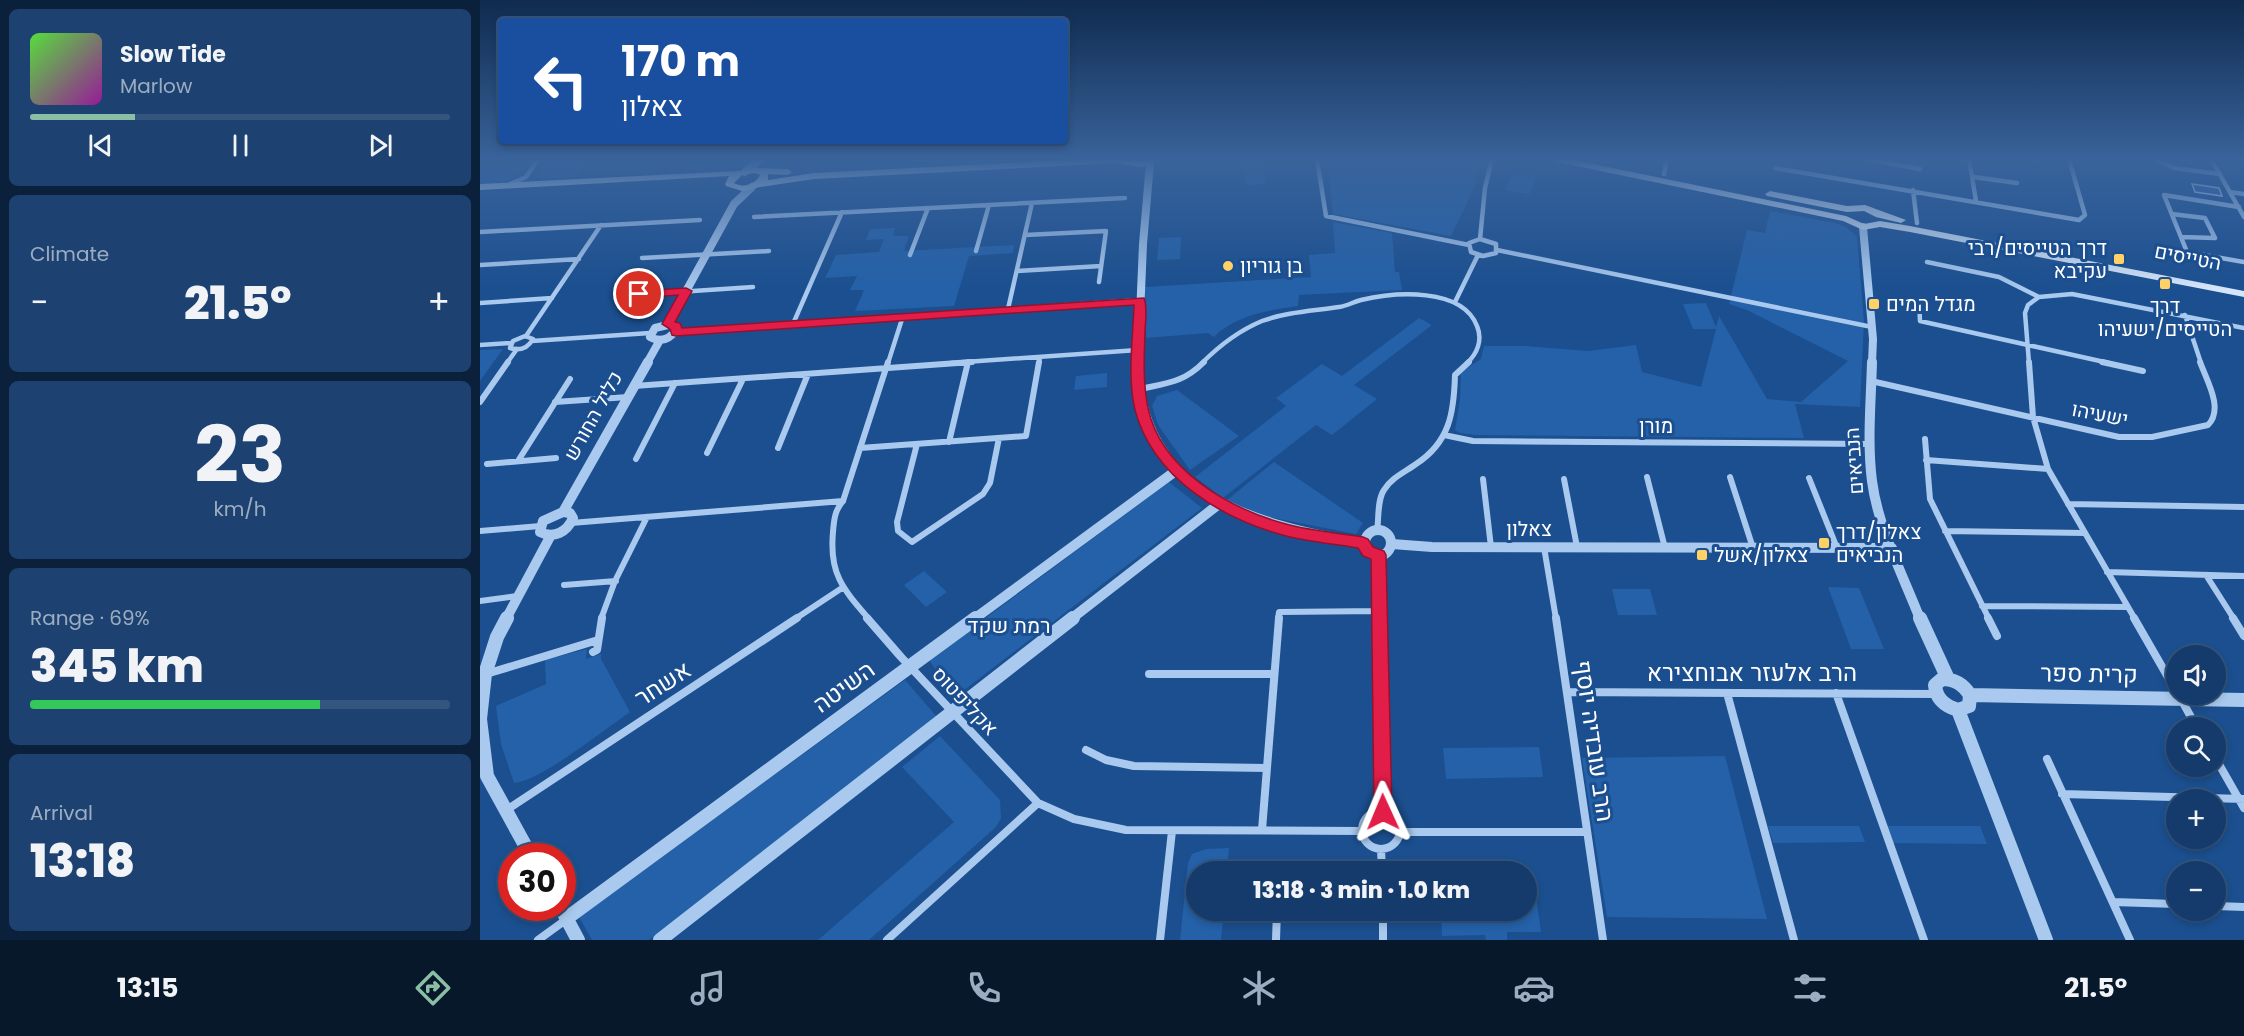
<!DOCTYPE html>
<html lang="en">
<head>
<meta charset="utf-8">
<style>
  :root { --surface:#143b6b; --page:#1d4271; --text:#f1f3f6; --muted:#9dadc1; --line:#33557e; --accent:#8abfa5 }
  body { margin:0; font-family:Poppins,Heebo,sans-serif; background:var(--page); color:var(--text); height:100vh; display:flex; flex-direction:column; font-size:22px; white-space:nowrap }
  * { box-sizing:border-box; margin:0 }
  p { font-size:20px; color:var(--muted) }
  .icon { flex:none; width:33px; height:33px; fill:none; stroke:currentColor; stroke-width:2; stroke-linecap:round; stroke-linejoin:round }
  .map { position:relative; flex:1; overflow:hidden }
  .drawer { display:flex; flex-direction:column; gap:9px; padding:9px; background:#0b203b; width:480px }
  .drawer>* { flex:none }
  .guide { position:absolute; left:18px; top:18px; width:570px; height:126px; border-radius:6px; box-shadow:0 3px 9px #0003,0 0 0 2px var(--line); background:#1a4fa0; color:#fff; overflow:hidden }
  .fabs { position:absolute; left:1686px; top:645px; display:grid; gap:12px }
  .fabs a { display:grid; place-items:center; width:60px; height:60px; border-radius:50%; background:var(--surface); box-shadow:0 3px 9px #0003,0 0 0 2px var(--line); font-size:30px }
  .speed { position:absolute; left:18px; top:843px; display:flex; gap:12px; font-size:30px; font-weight:700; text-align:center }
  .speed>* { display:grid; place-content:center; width:78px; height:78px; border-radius:50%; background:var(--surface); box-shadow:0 3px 9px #0003,0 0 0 2px var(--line); line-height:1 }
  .speed .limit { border:9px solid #d22; background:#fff; color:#111 }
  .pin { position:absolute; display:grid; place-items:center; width:51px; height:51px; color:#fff; margin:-26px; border:3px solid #fff; border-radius:50%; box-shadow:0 2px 6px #0007 }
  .me { position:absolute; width:66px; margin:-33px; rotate:359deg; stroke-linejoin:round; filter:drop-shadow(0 0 4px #0008) }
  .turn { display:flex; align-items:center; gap:21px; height:126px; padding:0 24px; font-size:27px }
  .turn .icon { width:78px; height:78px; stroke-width:2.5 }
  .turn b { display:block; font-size:42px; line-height:51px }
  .big { font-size:45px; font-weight:800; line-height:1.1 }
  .drawer .tile { flex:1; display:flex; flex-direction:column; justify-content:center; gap:9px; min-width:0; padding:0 21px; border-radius:9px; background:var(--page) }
  .drawer .dial { align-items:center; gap:0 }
  .dial b { font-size:78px; line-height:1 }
  .song { display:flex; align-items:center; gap:18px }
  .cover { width:72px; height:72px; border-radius:9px; background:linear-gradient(135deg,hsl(110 70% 55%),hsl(300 70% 35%)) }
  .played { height:6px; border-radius:3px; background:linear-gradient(90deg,var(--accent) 25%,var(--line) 25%) }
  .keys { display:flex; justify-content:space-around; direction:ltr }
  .heat { display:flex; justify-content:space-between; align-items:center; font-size:33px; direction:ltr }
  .charge { height:9px; border-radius:4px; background:linear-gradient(90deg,#34c759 69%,var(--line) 0) }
  .trip { position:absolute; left:706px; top:861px; width:351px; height:60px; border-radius:30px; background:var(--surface); box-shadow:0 3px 9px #0003,0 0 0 2px var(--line); font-weight:800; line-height:60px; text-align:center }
  .dock { display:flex; height:96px; justify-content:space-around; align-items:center; background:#08182b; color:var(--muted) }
  .dock .icon { width:42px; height:42px }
  .dock .on { color:var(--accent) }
  .dock b { font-size:27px; color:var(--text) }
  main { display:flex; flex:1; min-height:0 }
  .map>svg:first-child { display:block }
  .green { fill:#2461a8 }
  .building { fill:#2a66ad; stroke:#cfe3fa; stroke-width:1.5 }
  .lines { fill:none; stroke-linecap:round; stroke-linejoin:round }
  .minor-far2 { stroke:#a9c9ee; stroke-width:4.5 }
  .minor-far1 { stroke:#a9c9ee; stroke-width:6 }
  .minor { stroke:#a9c9ee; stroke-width:8 }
  .tertiary-far2 { stroke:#a9c9ee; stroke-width:8 }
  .tertiary-far1 { stroke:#a9c9ee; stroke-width:10 }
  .tertiary { stroke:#a9c9ee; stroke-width:14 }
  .secondary { fill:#d6e6fa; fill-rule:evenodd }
  .route { fill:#e11d48; stroke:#92132f; stroke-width:1.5 }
  .poi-dot { fill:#ffd166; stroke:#1b4f8f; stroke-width:2 }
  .labels { text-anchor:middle; stroke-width:6; stroke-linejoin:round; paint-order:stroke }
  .poi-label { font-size:20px; fill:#fff; stroke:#1b4f8f; text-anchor:start }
  .street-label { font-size:20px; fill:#fff; stroke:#1b4f8f }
  .neighbourhood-label { font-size:21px; fill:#fff; stroke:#1b4f8f }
  .near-street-label { font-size:24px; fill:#fff; stroke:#1b4f8f }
</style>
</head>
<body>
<main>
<section class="drawer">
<div class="tile">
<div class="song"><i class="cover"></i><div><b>Slow Tide</b><p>Marlow</p></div></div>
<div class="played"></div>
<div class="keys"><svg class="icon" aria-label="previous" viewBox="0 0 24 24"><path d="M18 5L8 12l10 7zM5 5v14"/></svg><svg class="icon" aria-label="pause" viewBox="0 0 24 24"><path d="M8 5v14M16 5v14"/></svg><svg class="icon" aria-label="next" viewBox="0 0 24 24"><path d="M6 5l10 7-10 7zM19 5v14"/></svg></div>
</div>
<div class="tile"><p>Climate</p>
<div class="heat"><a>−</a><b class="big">21.5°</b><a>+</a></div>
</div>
<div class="tile dial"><b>23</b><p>km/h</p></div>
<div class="tile"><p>Range · 69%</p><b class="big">345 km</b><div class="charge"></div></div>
<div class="tile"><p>Arrival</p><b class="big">13:18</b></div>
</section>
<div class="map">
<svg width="1764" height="940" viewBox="0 0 1764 940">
  <rect width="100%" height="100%" fill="#1b4f8f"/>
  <path class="green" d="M847,159H1005L994,181L997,182L971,236L853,214Z
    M104,161L96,177L64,179L57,177L62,166Z
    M785,166L786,184L765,185V167Z
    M46,167C35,184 19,182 0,184V171Z
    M1034,171L1058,176L1049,194L1025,190Z
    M1290,211L1355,223L1366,227L1377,237L1384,321L1380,407L1315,404L1324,438L996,435L980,433L975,430L980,400L981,372L1001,359L1004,346H1045L1108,351L1156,345L1162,372L1221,387L1236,329H1213L1203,304L1226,303L1236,327L1239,316L1287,399L1321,402L1368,361L1267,310L1249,304L1267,230L1285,233Z
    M853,222L912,233L915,272H919L922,290L819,295L818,306C790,310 755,315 734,337L728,333L666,338L665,287L831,277L829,255L855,253Z
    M415,228L413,236H429L424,251L534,245L533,253L489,256L474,306L375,311L384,290H370L377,276L345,278L356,255L399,252L404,239L386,240L390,229Z
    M701,237L700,259L677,260L679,238Z
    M939,318L952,325L874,385L897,399L852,435L836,425L743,498L715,477L806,406L796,398L842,364L862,376Z
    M23,349L0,381V350Z
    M627,373V387L594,390L596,376Z
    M697,390L759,436L710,470L678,425L672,406L677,396Z
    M794,462L883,523L876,534L783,516L747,500Z
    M689,482L722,508L475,697L449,660Z
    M444,571L467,592L446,607L424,585Z
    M1348,587L1379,588L1404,649H1371Z
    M1132,589H1170L1177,615H1138Z
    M107,649L106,659L121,654V659L150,712C125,729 61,781 34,783L21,744L16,706L66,684L65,660Z
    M425,680L458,718L169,940H112L99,917Z
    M460,736L520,800L521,818L516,827L389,940H338L474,822L422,767Z
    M1059,747L1063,777L966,779L963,748Z
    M1245,756L1287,919L1127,917L1102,758Z
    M1288,826H1379L1385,842L1293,843Z
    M1403,826H1500L1507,844L1409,843Z
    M749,848L747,871L717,872V910L744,911L741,940H700L708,863L712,854L726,849Z
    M1047,897H1056L1061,932H1027V940H1006L1005,935L962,936L961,911L1047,910Z"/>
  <path class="building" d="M1712,184L1739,188L1742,196L1715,192Z"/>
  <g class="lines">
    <path class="minor-far2" d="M837,159L846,216L989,245
      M1386,159L1440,169
      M1489,159L1496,201
      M1675,159L1694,168L1740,174
      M1731,159L1764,217
      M1295,168L1599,220L1605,215L1589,159
      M1184,174L1187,159
      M1494,177L1537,183
      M28,185L46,177L58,159
      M1433,190L1437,223
      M1750,192L1764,194
      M1759,207L1684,195L1707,252L1764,262
      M1692,214L1725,218L1735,238L1701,237
      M274,217L645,198
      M0,232L220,220
      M545,235L626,231L619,282
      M1000,239L1005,188L1012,159
      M1000,239L1016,244V253L1003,256L991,252L989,243Z
      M1017,250L1392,327
      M496,251L509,205
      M430,255L448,208
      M162,258L289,251
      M1447,262L1519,277L1559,297
      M0,265L99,259
      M537,271L621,266
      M138,296L273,287
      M1439,300L1440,321L1629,363
      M975,302L998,255
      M0,303L72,298
      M528,309L552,203
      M1705,315L1721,363
      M313,324L362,212
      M196,332L660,300
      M45,336L53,339C48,348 40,351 30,348L33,341Z
      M46,336L121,225
      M52,341L170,333
      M0,345L31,343
      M27,363L37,349
      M408,363L423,316
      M471,363L658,350
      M559,363L560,357
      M722,363C740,345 758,331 782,321C807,312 833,311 859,307C867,306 873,302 881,300C915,292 982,287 997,326C1003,340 997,354 987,363
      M1549,363L1545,313L1548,305L1559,297L1592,294L1764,328"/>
    <path class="minor-far1" d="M1549,362L1553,417L1568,469L1655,619
      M1622,362L1663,371
      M1391,381L1639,437H1672L1728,425C1744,409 1727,381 1720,362
      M154,386L492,362
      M660,389C687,383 703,383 724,362
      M0,402L28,362
      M75,402L148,397
      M964,435L993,441L1389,444
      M1445,439L1450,499L1509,619
      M469,442L488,362
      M437,444L417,522L418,531L432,542L503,494L510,483L519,438
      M298,448L328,374
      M380,448L546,436L559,362
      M227,453L263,379
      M156,459L195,383
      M1446,460L1568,469
      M38,461L90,379
      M7,464L76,458
      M1167,477L1185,548
      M1250,477L1273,548
      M1329,478L1357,548
      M1003,479L1011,547
      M1084,479L1097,547
      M1588,504L1764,507
      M91,523L363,501
      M0,531L60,526
      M897,531C899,519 897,500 904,490C911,478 925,472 936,464C970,442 974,412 975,375L989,362
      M1465,531L1605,533
      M1064,547L1076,619
      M898,555L899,619
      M1627,572L1764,576
      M1726,575L1754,619
      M84,585L136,581
      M0,601L37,596
      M1502,606L1648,607
      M121,619L135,581L167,517
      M315,619L362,588
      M389,619C363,589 349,574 353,532C354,519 355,510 363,501L408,362
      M798,619L799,612L899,611"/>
    <path class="minor" d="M387,618L421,657L558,803L594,819L646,830L882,831
      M899,618L903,812
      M1076,618L1123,940
      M1508,618L1517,636
      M1654,618L1696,691
      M1753,618L1764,636
      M113,652L117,650L122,618
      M6,674L118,640
      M669,674H794
      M1088,692L1456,694
      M1247,693L1314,940
      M1356,693L1444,940
      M1701,699L1717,728
      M606,750L626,760L654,766L787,768
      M1567,759L1650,940
      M1736,759L1764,808
      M1582,794L1764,799
      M25,811L317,618
      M882 830a19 19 0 1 1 38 0a19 19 0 1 1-38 0Z
      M782,830L799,618
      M920,832H1107
      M901,849L902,872
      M1633,902L1696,904
      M1736,906L1764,907
      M903,910V940
      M58,940L87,919
      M407,940L558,803
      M680,940L692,831
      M796,940L797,910"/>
    <path class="tertiary-far2" d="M265,172L281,159
      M1383,227L1393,339L1392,363
      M188,324L254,204L272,187
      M192,324L197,329C190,339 181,343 170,337L175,328Z
      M167,363L180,340
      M658,363L663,244L670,163"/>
    <path class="tertiary-far1" d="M658,362C657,494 775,526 883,543
      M1392,362C1391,401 1387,442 1392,481C1398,528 1423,575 1440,619
      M83,512L168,362
      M83,512L90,513L93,518C87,532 74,539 60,532L63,521Z
      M885 543a13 13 0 1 1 26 0a13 13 0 1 1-26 0Z
      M912,544L952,547L1412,548
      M26,619L71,535
      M494,619L697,470
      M591,619L739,504"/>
    <path class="tertiary" d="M27,618L17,637L5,674L0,719L7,776L51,856
      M1440,618L1468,679
      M1462,679C1475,679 1483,684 1490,695L1489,706L1478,710C1465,706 1456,699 1455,685Z
      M1490,695L1764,700
      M1478,710L1566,940
      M81,908L98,940
      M87,918L496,618
      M180,940L593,618"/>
    <path class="secondary" d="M608,159H645L661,161L669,159H681L662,167L635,163L334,179L280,187L262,191L246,186L245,184L249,176L0,190V184L259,171L275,168L308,169L312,172L308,175L288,174V180L334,173ZM275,173L280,175C275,185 263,188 254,183L262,175Z
      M1073,159H1089L1366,216L1384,224L1400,221L1430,226L1764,291V297L1430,232L1400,227L1383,230L1363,221L1077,162Z
      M1290,191L1367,206L1385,205L1426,220L1421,223L1396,217L1384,211L1367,212L1287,196L1285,194Z"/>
  </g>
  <linearGradient id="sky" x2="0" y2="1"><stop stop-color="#0f2b4f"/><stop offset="0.55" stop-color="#39639b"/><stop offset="1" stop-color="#39639b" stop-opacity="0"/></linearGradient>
  <rect width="1764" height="290" fill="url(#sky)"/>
  <path class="route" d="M206,288L212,291L195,322L200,323L202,328L664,298C668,308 665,323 665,334C664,358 663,384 668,408C681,470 750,509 806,524C831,531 858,533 883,537L888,539L893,547L904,551L906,555L912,812L909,818L903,820L897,818L894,812L891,559L883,556L878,548C855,544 830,542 806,536C742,519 673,478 655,410C647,377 653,338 654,305L196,336L192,335L190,329L182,324L198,295L159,298L153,294L159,291Z"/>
  <g class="poi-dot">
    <rect x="1633" y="253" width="12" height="12" rx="3"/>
    <circle cx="748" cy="266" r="6"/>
    <rect x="1679" y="278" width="12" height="12" rx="3"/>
    <rect x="1388" y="298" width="12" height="12" rx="3"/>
    <rect x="1338" y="537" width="12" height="12" rx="3"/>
    <rect x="1216" y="549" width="12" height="12" rx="3"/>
  </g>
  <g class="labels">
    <g class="poi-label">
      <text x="1627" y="255" text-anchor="end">דרך הטייסים/רבי<tspan x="1627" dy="23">עקיבא</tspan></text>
      <text x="760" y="273">בן גוריון</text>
      <text x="1406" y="311">מגדל המים</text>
      <text x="1685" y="313" text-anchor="middle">דרך<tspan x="1685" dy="23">הטייסים/ישעיהו</tspan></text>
      <text x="1356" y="539">צאלון/דרך<tspan x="1356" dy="23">הנביאים</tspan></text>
      <text x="1234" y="562">צאלון/אשל</text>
    </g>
    <g class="street-label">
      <text transform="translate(1708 257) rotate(11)" y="7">הטייסים</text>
      <text transform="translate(1620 414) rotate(11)" y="7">ישעיהו</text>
      <text transform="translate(113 416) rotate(-61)" y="7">כליל החורש</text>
      <text x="1176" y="433">מורן</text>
      <text transform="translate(1374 461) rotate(-94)" y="7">הנביאים</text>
      <text x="1049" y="536">צאלון</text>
      <text transform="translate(485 701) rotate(47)" y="7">אקליפטוס</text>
    </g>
    <g class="neighbourhood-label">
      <text x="529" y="633">רמת שקד</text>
    </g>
    <g class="near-street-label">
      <text x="1272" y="681">הרב אלעזר אבוחצירא</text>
      <text transform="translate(1609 674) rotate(1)" y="8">קרית ספר</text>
      <text transform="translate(183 684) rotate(-33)" y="8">אשחר</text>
      <text transform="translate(364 687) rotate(-36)" y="8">השיטה</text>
      <text transform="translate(1114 741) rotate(82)" y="8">הרב עובדיה יוסף</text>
    </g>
  </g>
</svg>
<div class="fabs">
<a><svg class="icon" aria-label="sound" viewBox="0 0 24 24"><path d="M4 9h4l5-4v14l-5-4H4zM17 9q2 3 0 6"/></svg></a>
<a><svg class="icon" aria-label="search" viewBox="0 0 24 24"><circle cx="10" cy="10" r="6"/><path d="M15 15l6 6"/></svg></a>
<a>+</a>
<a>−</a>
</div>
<div class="speed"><div class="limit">30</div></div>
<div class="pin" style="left:159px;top:294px;background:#d93025"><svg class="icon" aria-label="arrive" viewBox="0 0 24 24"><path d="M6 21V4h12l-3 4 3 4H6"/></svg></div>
<svg class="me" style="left:903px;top:812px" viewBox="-20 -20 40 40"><path d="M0-17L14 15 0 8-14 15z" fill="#e11d48" stroke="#fff" stroke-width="4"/></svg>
<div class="trip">13:18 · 3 min · 1.0 km</div>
<div class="guide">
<div class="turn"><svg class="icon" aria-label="left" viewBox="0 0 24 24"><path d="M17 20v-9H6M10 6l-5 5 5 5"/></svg><div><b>170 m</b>צאלון</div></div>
</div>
</div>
</main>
<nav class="dock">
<b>13:15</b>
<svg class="icon on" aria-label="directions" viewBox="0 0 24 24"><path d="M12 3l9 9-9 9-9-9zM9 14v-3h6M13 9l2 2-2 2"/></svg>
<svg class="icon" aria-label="music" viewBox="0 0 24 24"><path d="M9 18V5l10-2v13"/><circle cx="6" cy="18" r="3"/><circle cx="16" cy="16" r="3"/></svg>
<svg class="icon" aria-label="phone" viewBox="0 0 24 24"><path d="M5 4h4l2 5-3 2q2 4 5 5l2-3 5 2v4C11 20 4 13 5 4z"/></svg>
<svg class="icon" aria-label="climate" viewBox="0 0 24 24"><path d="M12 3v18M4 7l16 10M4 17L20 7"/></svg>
<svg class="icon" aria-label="car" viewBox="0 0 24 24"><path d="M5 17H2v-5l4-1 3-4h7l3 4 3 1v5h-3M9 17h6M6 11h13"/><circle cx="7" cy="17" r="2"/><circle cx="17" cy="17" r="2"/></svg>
<svg class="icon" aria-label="filters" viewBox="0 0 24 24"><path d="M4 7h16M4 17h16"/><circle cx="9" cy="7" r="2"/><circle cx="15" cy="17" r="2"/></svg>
<b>21.5°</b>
</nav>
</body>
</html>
